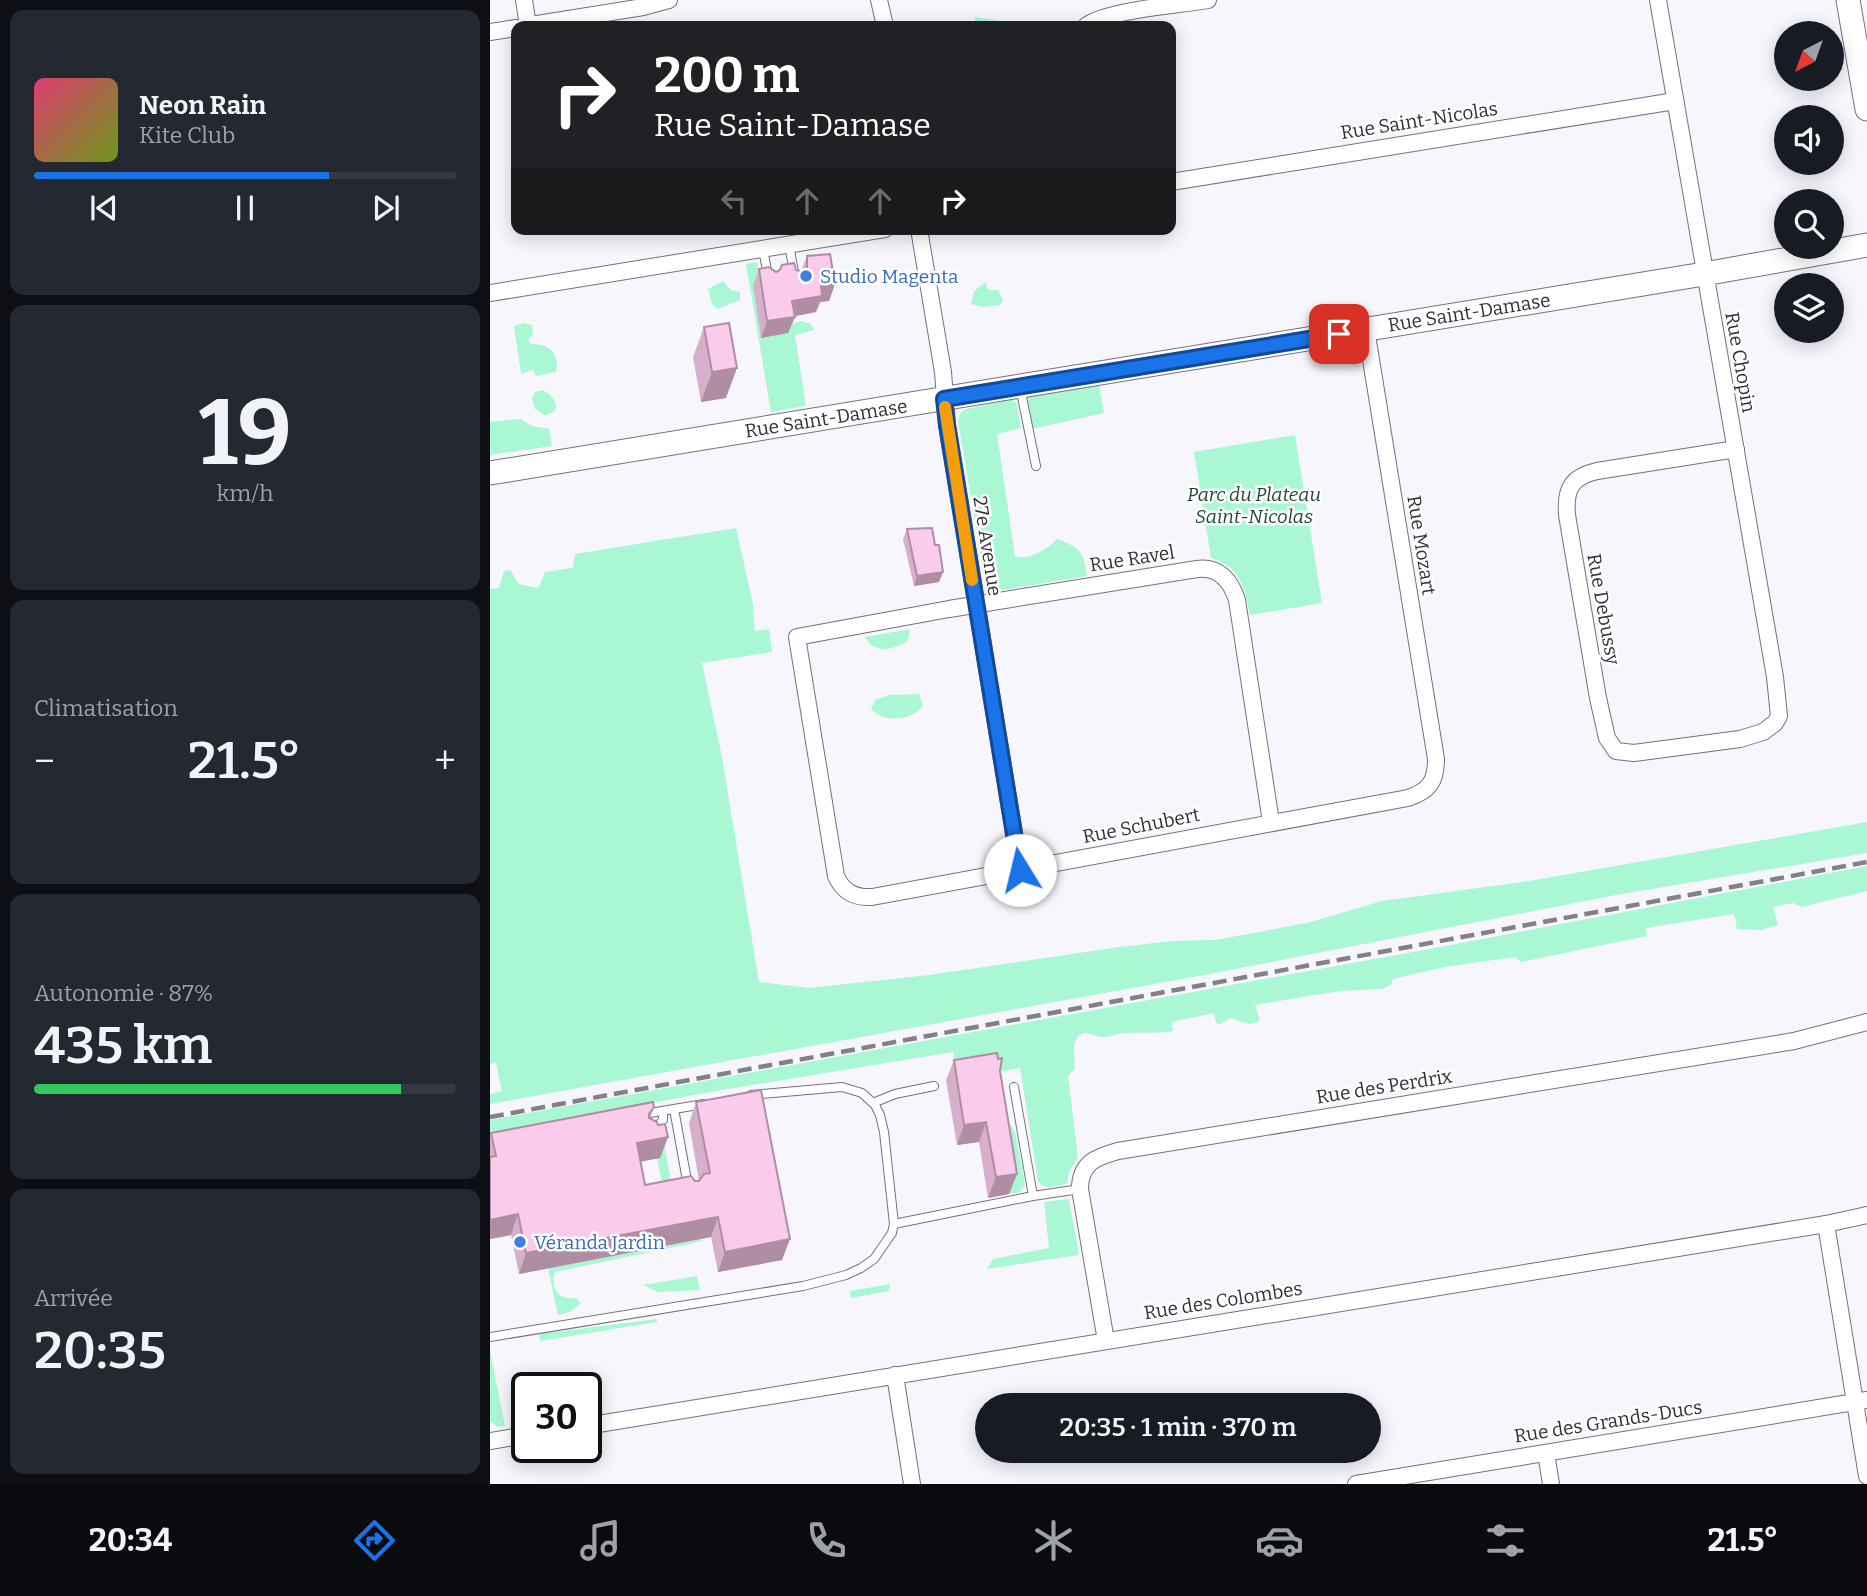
<!DOCTYPE html>
<html lang="fr">
<head>
<meta charset="utf-8">
<style>
  :root { --surface:#171b24; --page:#242831; --text:#f1f3f6; --muted:#9ea1a6; --line:#363941; --accent:#1a73e8 }
  body { margin:0; font-family:Bitter,serif; background:var(--page); color:var(--text); height:100vh; display:flex; flex-direction:column; font-size:26px; white-space:nowrap }
  * { box-sizing:border-box; margin:0 }
  p { font-size:23px; color:var(--muted) }
  .icon { flex:none; width:38px; height:38px; fill:none; stroke:currentColor; stroke-width:2; stroke-linecap:round; stroke-linejoin:round }
  .map { position:relative; flex:1; overflow:hidden }
  .side { display:flex; flex-direction:column; gap:10px; padding:10px; background:#0d0f14; width:490px }
  .side>* { flex:none }
  .top-card { position:absolute; left:21px; top:21px; width:665px; height:214px; border-radius:14px; box-shadow:0 4px 18px #0003; background:#202124; color:#fff; overflow:hidden }
  .needle { width:46px; rotate:221deg }
  .tools { position:absolute; left:1284px; top:21px; display:grid; gap:14px }
  .tools a { display:grid; place-items:center; width:70px; height:70px; border-radius:50%; background:var(--surface); box-shadow:0 4px 18px #0003; font-size:35px }
  .speed { position:absolute; left:21px; top:1372px; display:flex; gap:14px; font-size:35px; font-weight:700; text-align:center }
  .speed>* { display:grid; place-content:center; width:91px; height:91px; border-radius:50%; background:var(--surface); box-shadow:0 4px 18px #0003; line-height:1 }
  .speed .limit { border:4px solid #111; border-radius:10px; background:#fff; color:#111 }
  .pin { position:absolute; display:grid; place-items:center; width:60px; height:60px; color:#fff; margin:-30px; border-radius:14px; box-shadow:0 4px 10px #0006 }
  .me { position:absolute; width:77px; margin:-38px; rotate:351deg; stroke-linejoin:round; filter:drop-shadow(0 0 5px #0008) }
  .turn { display:flex; align-items:center; gap:24px; height:147px; padding:0 28px; font-size:32px }
  .turn .icon { width:91px; height:91px; stroke-width:2.5 }
  .turn b { display:block; font-size:49px; line-height:60px }
  .lanes { display:flex; align-items:center; height:66px; padding:0 28px; background:#0003; justify-content:center; gap:35px; direction:ltr }
  .lanes .off { opacity:.35 }
  .big { font-size:52px; font-weight:600; line-height:1.1 }
  .side .card { flex:1; display:flex; flex-direction:column; justify-content:center; gap:10px; min-width:0; padding:0 24px; border-radius:14px; background:var(--page) }
  .side .dial { align-items:center; gap:0 }
  .dial b { font-size:91px; line-height:1 }
  .song { display:flex; align-items:center; gap:21px }
  .cover { width:84px; height:84px; border-radius:10px; background:linear-gradient(135deg,hsl(340 70% 55%),hsl(80 70% 35%)) }
  .played { height:7px; border-radius:4px; background:linear-gradient(90deg,var(--accent) 70%,var(--line) 70%) }
  .keys { display:flex; justify-content:space-around; direction:ltr }
  .heat { display:flex; justify-content:space-between; align-items:center; font-size:38px; direction:ltr }
  .charge { height:10px; border-radius:5px; background:linear-gradient(90deg,#34c759 87%,var(--line) 0) }
  .trip { position:absolute; left:485px; top:1393px; width:406px; height:70px; border-radius:35px; background:var(--surface); box-shadow:0 4px 18px #0003; font-weight:600; line-height:70px; text-align:center }
  .tabs { display:flex; height:112px; justify-content:space-around; align-items:center; background:#090b0e; color:var(--muted) }
  .tabs .icon { width:49px; height:49px }
  .tabs .active { color:var(--accent) }
  .tabs b { font-size:32px; color:var(--text) }
  main { display:flex; flex:1; min-height:0 }
  .map>svg:first-child { display:block }
  .green { fill:#aaf7d3 }
  .lines { fill:none; stroke-linecap:round; stroke-linejoin:round }
  .lane-casing { stroke:#74707f; stroke-width:10 }
  .street-casing { stroke:#74707f; stroke-width:18 }
  .secondary-casing { stroke:#74707f; stroke-width:25 }
  .lane { stroke:#fff; stroke-width:8 }
  .street { stroke:#fff; stroke-width:16 }
  .secondary { stroke:#fff; stroke-width:23 }
  .rail { stroke:#838188; stroke-width:4.5; stroke-dasharray:14 7; stroke-linecap:butt }
  .wall { fill:#d7afca }
  .shaded-wall { fill:#af8ea4 }
  .building { fill:#facbeb; stroke:#af8ea4; stroke-width:2 }
  .route-casing { stroke:#114b97; stroke-width:18 }
  .route { stroke:#1a73e8; stroke-width:12 }
  .slow { stroke:#f59e0b; stroke-width:12 }
  .shop-dot { fill:#3f7fe0; stroke:#fff; stroke-width:2.5 }
  .labels { text-anchor:middle; stroke-width:5; stroke-linejoin:round; paint-order:stroke }
  .street-label { font-size:19px; fill:#323036; stroke:#fff }
  .shop-label { font-size:19px; fill:#366cbe; stroke:#fff; text-anchor:start }
  .park-label { font-size:19px; font-style:italic; fill:#1e4836; stroke:#fff }
</style>
</head>
<body>
<main>
<section class="side">
<div class="card">
<div class="song"><i class="cover"></i><div><b>Neon Rain</b><p>Kite Club</p></div></div>
<div class="played"></div>
<div class="keys"><svg class="icon" aria-label="previous" viewBox="0 0 24 24"><path d="M18 5L8 12l10 7zM5 5v14"/></svg><svg class="icon" aria-label="pause" viewBox="0 0 24 24"><path d="M8 5v14M16 5v14"/></svg><svg class="icon" aria-label="next" viewBox="0 0 24 24"><path d="M6 5l10 7-10 7zM19 5v14"/></svg></div>
</div>
<div class="card dial"><b>19</b><p>km/h</p></div>
<div class="card"><p>Climatisation</p>
<div class="heat"><a>−</a><b class="big">21.5°</b><a>+</a></div>
</div>
<div class="card"><p>Autonomie · 87%</p><b class="big">435 km</b><div class="charge"></div></div>
<div class="card"><p>Arrivée</p><b class="big">20:35</b></div>
</section>
<div class="map">
<svg width="1377" height="1484" viewBox="0 0 1377 1484">
  <rect width="100%" height="100%" fill="#f8f6fd"/>
  <path class="green" d="M484,17L524,23L529,26H487Z
    M267,262L271,284L296,280L303,324L311,321L321,324L324,330L305,335L316,406L281,412L256,264Z
    M233,281L241,290L250,292V300L228,309L222,304L218,289Z
    M496,282L498,290H508L513,300L510,305L493,307L481,304L484,291Z
    M33,323L42,325L43,334L38,340L41,344C60,344 70,354 66,372L46,376L43,370L31,374L24,326Z
    M609,385L614,413L542,429L538,401L539,397Z
    M53,390C65,397 75,412 54,415L45,409L42,398L45,392Z
    M522,399L527,404L531,428L507,434L525,556C539,561 557,549 567,539C590,548 594,551 597,576L507,591L500,588L495,581L468,421L471,412L476,409Z
    M31,419L42,426L59,429L62,446L0,455V422Z
    M805,435L832,603L760,615C755,588 750,566 721,558L704,452Z
    M246,528L263,604L265,631L279,629L282,652L212,663L232,757L269,982L319,988L439,975L629,947L682,941L725,940L817,923L892,901L1039,881L1377,822V853L1126,895L720,974L0,1104V1094L12,1091L6,1063L0,1064V589L9,588L14,571L20,570L29,584L47,588L50,585L55,572L83,568L85,554Z
    M420,629L418,641C403,650 384,655 375,637Z
    M429,694L433,706C421,721 394,723 381,709L385,700L399,695Z
    M1377,866V891L1312,907L1303,903L1283,907L1288,925L1271,930L1247,929L1244,914L1156,928L1157,936L1031,962L1025,957L954,967L903,979L901,985L892,989L850,991L765,1005L770,1020C760,1028 752,1021 741,1018L730,1024L726,1023L724,1013L682,1022L683,1031C665,1034 650,1032 633,1033C625,1034 618,1038 611,1037C603,1036 597,1030 590,1035C581,1041 585,1059 585,1068L578,1076L588,1157L579,1172L577,1184L559,1187L552,1186L548,1181L530,1068L467,1079L463,1052L226,1091L0,1133V1120L950,947Z
    M521,1126L525,1131L535,1185L530,1192L520,1194L508,1129Z
    M173,1138L184,1198L175,1200L167,1158H170Z
    M579,1199L589,1255L497,1269L503,1259L559,1248L554,1202Z
    M212,1239L213,1241L65,1272C60,1288 68,1300 86,1298L91,1303L80,1312L68,1315L58,1268Z
    M207,1276L210,1290L168,1292L153,1285Z
    M400,1284L399,1291L361,1298L360,1291Z
    M167,1319V1322L50,1341L49,1334Z
    M0,1350L15,1426L9,1427L0,1422Z"/>
  <g class="lines">
    <g class="lane-casing">
      <path id="lane" d="M299,245L304,272
        M273,249L278,276
        M530,387L546,466
        M524,1087L543,1196L590,1189
        M383,1103L405,1094L444,1086
        M184,1109L198,1186
        M154,1114L214,1104
        M163,1131L173,1120V1111
        M404,1224L543,1196
        M0,1337L313,1286L356,1275L371,1268L384,1259L402,1233L404,1224L394,1132L390,1115L385,1105L372,1093L352,1087L261,1095"/>
    </g>
    <g class="street-casing">
      <path id="street" d="M34,0L38,26
        M389,0L395,26
        M1168,0C1206,226 1247,451 1285,677L1289,716L1285,723L1273,732L1250,739L1144,753L1126,751L1117,738L1108,698L1077,515C1075,489 1081,477 1107,471L1246,449
        M35,26L153,7L179,0
        M596,26C616,10 690,5 718,0
        M0,32L26,28
        M681,182L1185,101
        M429,229L453,372L457,425L530,870
        M0,293L395,229
        M781,822L747,600C741,581 729,566 707,569L459,609L307,637L346,876C353,892 365,898 382,897L918,798C939,791 946,782 946,759L876,329
        M1336,1224L1377,1476
        M616,1341L590,1189C590,1163 606,1157 628,1151L1304,1041L1377,1022
        M405,1375L422,1484
        M96,1426L1336,1224L1377,1215
        M0,1441L37,1435
        M1056,1453L1061,1484
        M866,1484L1377,1400"/>
    </g>
    <g class="secondary-casing">
      <path id="secondary" d="M1358,0L1377,109
        M0,473L1214,274L1377,245"/>
    </g>
    <use href="#lane" class="lane"/>
    <use href="#street" class="street"/>
    <use href="#secondary" class="secondary"/>
    <path class="rail" d="M0,1117L1377,862"/>
  </g>
  <path class="wall" d="M317,256L345,284L339,301L330,302L326,312L304,316L298,333L271,338L263,285L269,269L286,272L306,270L311,271Z
    M214,327L236,398L211,402L203,357Z
    M417,529L445,545L453,572L449,582L424,586L413,539Z
    M464,1060L510,1071L527,1174L519,1194L498,1198L489,1142L467,1145L456,1080Z
    M206,1102L292,1260L228,1272L221,1237L29,1274L21,1235L0,1239V1137L1,1133L164,1107L160,1119L168,1125L178,1137L170,1158L150,1161L155,1185L209,1181L199,1123Z"/>
  <path class="shaded-wall" d="M345,284L339,301L330,302L326,312L296,318L302,301L331,286Z
    M305,317L298,333L271,338L277,321Z
    M247,368L236,398L211,402L222,372Z
    M453,572L449,582L424,586L427,576Z
    M496,1122L489,1142L467,1145L474,1125Z
    M178,1137L170,1158L139,1164L147,1143Z
    M527,1174L519,1194L498,1198L506,1177Z
    M28,1214L21,1235L0,1239V1220Z
    M228,1217L221,1237L29,1274L36,1253Z
    M300,1239L292,1260L228,1272L235,1252Z"/>
  <path class="building" d="M340,254L345,284L331,286L332,296L302,301L305,317L277,321L269,269L279,267L286,272L290,270L292,265L304,263L306,270L313,272L317,267V256Z
    M239,323L247,368L222,372L214,327Z
    M442,528L445,545H449L453,572L427,576L417,529Z
    M507,1053L508,1059L512,1058L510,1071L527,1174L506,1177L496,1122L474,1125L464,1060Z
    M271,1090L300,1239L235,1252L228,1217L36,1253L28,1214L0,1220V1157L6,1156L1,1133L163,1102L164,1107L159,1114V1118L167,1122L168,1125L175,1124L178,1137L147,1143L155,1185L201,1176L205,1181H209L214,1174L220,1173L206,1102Z"/>
  <g class="lines">
    <g class="route-casing">
      <path id="route" d="M530,870L457,425L454,399L849,334"/>
    </g>
    <use href="#route" class="route"/>
    <path class="slow" d="M455,407L482,580"/>
  </g>
  <g class="shop-dot">
    <circle cx="316" cy="276" r="7"/>
    <circle cx="30" cy="1242" r="7"/>
  </g>
  <g class="labels">
    <g class="street-label">
      <text transform="translate(929 120) rotate(-9)" y="7">Rue Saint-Nicolas</text>
      <text transform="translate(979 312) rotate(-9)" y="7">Rue Saint-Damase</text>
      <text transform="translate(1251 362) rotate(80)" y="7">Rue Chopin</text>
      <text transform="translate(336 418) rotate(-9)" y="7">Rue Saint-Damase</text>
      <text transform="translate(932 545) rotate(81)" y="7">Rue Mozart</text>
      <text transform="translate(498 546) rotate(81)" y="7">27e Avenue</text>
      <text transform="translate(642 558) rotate(-9)" y="7">Rue Ravel</text>
      <text transform="translate(1114 609) rotate(80)" y="7">Rue Debussy</text>
      <text transform="translate(651 825) rotate(-11)" y="7">Rue Schubert</text>
      <text transform="translate(894 1086) rotate(-9)" y="7">Rue des Perdrix</text>
      <text transform="translate(733 1300) rotate(-9)" y="7">Rue des Colombes</text>
      <text transform="translate(1118 1421) rotate(-9)" y="7">Rue des Grands-Ducs</text>
    </g>
    <g class="shop-label">
      <text x="330" y="283">Studio Magenta</text>
      <text x="44" y="1249">Véranda Jardin</text>
    </g>
    <g class="park-label">
      <text x="764" y="501">Parc du Plateau<tspan x="764" dy="22">Saint-Nicolas</tspan></text>
    </g>
  </g>
</svg>
<div class="tools">
<a><svg class="needle" viewBox="-14 -14 28 28"><path d="M0-13l5 13h-10z" fill="#e53935"/><path d="M0 13l5-13h-10z" fill="#9ea1a6"/></svg></a>
<a><svg class="icon" aria-label="sound" viewBox="0 0 24 24"><path d="M4 9h4l5-4v14l-5-4H4zM17 9q2 3 0 6"/></svg></a>
<a><svg class="icon" aria-label="search" viewBox="0 0 24 24"><circle cx="10" cy="10" r="6"/><path d="M15 15l6 6"/></svg></a>
<a><svg class="icon" aria-label="layers" viewBox="0 0 24 24"><path d="M12 4l9 5-9 5-9-5zM3 14l9 5 9-5"/></svg></a>
</div>
<div class="speed"><div class="limit">30</div></div>
<div class="pin" style="left:849px;top:334px;background:#d93025"><svg class="icon" aria-label="arrive" viewBox="0 0 24 24"><path d="M6 21V4h12l-3 4 3 4H6"/></svg></div>
<svg class="me" style="left:530px;top:870px" viewBox="-20 -20 40 40"><circle r="19" fill="#fff"/><path d="M0-13L10 11 0 6-10 11z" fill="#1a73e8"/></svg>
<div class="trip">20:35 · 1 min · 370 m</div>
<div class="top-card">
<div class="turn"><svg class="icon" aria-label="right" viewBox="0 0 24 24"><path d="M7 20v-9h11M14 6l5 5-5 5"/></svg><div><b>200 m</b>Rue Saint-Damase</div></div>
<div class="lanes"><svg class="icon off" aria-label="left" viewBox="0 0 24 24"><path d="M17 20v-9H6M10 6l-5 5 5 5"/></svg><svg class="icon off" aria-label="ahead" viewBox="0 0 24 24"><path d="M12 20V5M6 11l6-6 6 6"/></svg><svg class="icon off" aria-label="ahead" viewBox="0 0 24 24"><path d="M12 20V5M6 11l6-6 6 6"/></svg><svg class="icon" aria-label="right" viewBox="0 0 24 24"><path d="M7 20v-9h11M14 6l5 5-5 5"/></svg></div>
</div>
</div>
</main>
<nav class="tabs">
<b>20:34</b>
<svg class="icon active" aria-label="directions" viewBox="0 0 24 24"><path d="M12 3l9 9-9 9-9-9zM9 14v-3h6M13 9l2 2-2 2"/></svg>
<svg class="icon" aria-label="music" viewBox="0 0 24 24"><path d="M9 18V5l10-2v13"/><circle cx="6" cy="18" r="3"/><circle cx="16" cy="16" r="3"/></svg>
<svg class="icon" aria-label="phone" viewBox="0 0 24 24"><path d="M5 4h4l2 5-3 2q2 4 5 5l2-3 5 2v4C11 20 4 13 5 4z"/></svg>
<svg class="icon" aria-label="climate" viewBox="0 0 24 24"><path d="M12 3v18M4 7l16 10M4 17L20 7"/></svg>
<svg class="icon" aria-label="car" viewBox="0 0 24 24"><path d="M5 17H2v-5l4-1 3-4h7l3 4 3 1v5h-3M9 17h6M6 11h13"/><circle cx="7" cy="17" r="2"/><circle cx="17" cy="17" r="2"/></svg>
<svg class="icon" aria-label="filters" viewBox="0 0 24 24"><path d="M4 7h16M4 17h16"/><circle cx="9" cy="7" r="2"/><circle cx="15" cy="17" r="2"/></svg>
<b>21.5°</b>
</nav>
</body>
</html>
